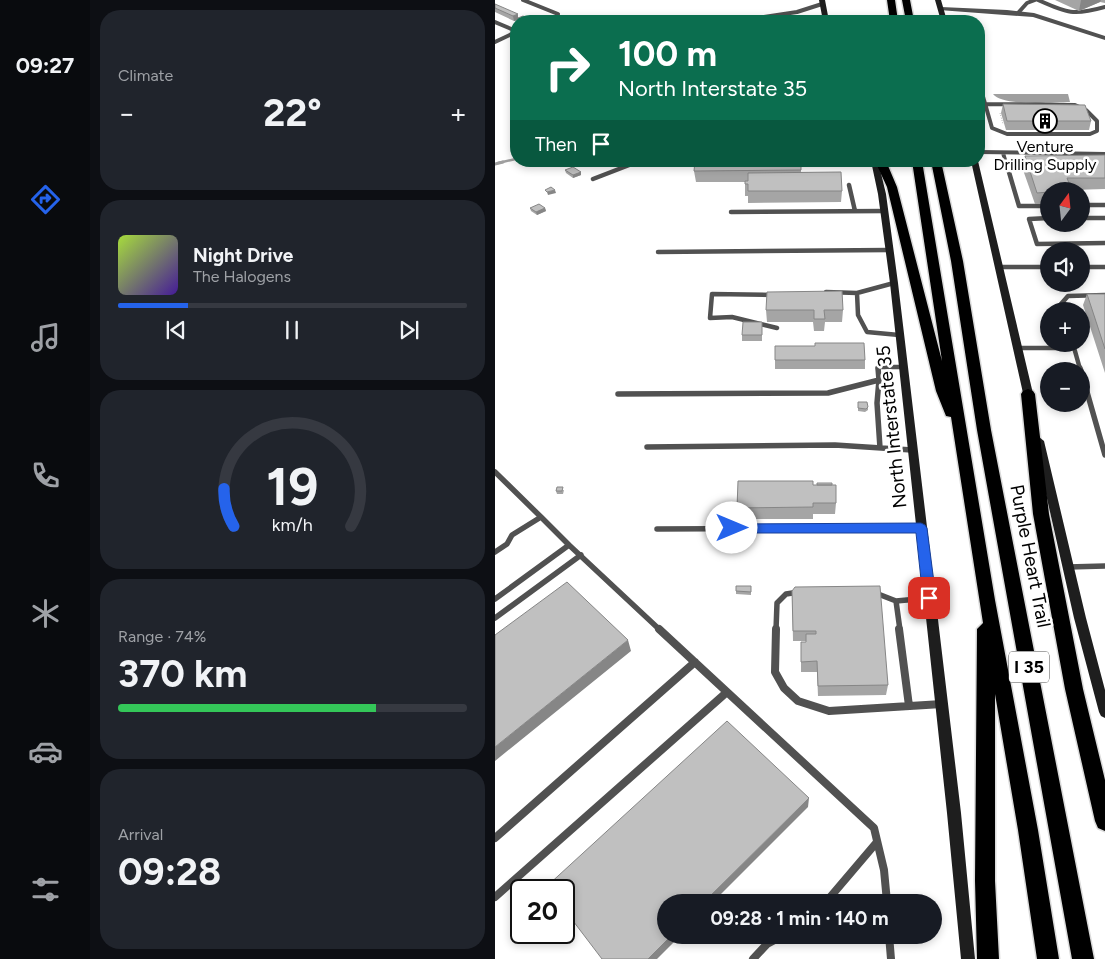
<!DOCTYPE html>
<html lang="en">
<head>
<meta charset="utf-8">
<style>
  :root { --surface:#171b24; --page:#20242c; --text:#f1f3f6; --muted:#9ea1a6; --line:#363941; --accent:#2563eb }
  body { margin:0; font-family:Figtree,sans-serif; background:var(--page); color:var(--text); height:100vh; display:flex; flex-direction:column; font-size:19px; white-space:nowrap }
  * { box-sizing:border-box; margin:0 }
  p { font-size:16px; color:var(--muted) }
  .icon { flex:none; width:28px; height:28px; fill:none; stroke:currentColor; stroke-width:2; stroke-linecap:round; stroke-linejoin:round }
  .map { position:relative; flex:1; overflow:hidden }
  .panel { display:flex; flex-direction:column; gap:10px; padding:10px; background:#0d0f14; width:405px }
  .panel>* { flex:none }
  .guide { position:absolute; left:15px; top:15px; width:475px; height:152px; border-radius:20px; box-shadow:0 2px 8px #0003; background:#0b6e4f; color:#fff; overflow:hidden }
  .needle { width:32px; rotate:15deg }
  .fabs { position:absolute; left:545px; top:182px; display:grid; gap:10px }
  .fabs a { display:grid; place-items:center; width:50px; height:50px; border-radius:50%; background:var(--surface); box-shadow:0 2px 8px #0003; font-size:25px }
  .speed { position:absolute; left:15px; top:879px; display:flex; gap:10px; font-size:25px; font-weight:700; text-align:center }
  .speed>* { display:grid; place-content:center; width:65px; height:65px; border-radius:50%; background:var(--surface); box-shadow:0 2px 8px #0003; line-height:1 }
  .speed .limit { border:2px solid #111; border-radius:8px; background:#fff; color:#111 }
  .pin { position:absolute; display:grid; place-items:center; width:42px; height:42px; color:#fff; margin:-21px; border-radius:10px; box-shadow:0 2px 8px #0006 }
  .me { position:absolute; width:55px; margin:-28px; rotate:90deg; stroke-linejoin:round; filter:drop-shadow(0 0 4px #0008) }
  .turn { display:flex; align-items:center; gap:18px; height:105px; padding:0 25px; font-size:22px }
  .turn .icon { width:65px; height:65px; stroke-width:2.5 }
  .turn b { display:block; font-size:35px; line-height:42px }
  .then { display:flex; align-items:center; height:48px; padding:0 25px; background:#0003; gap:10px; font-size:19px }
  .big { font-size:38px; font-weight:700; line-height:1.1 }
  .panel .card { flex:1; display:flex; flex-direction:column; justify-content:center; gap:8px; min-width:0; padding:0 18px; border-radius:20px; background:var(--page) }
  .panel .dial { align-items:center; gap:0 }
  .dial svg { height:130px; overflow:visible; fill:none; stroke:var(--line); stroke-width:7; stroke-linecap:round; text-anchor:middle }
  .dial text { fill:var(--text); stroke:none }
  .song { display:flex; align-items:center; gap:15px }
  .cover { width:60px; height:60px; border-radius:8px; background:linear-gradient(135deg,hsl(80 70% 55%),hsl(260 70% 35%)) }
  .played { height:5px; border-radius:2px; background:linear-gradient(90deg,var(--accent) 20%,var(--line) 20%) }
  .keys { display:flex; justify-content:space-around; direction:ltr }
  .heat { display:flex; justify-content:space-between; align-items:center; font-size:28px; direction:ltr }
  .charge { height:8px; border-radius:4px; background:linear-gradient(90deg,#34c759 74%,var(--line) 0) }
  .trip { position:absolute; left:162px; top:894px; width:285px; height:50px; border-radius:25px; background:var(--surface); box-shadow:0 2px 8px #0003; font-weight:700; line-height:50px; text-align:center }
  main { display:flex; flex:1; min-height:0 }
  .tabs { display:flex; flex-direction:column; width:90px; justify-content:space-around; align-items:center; background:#090b0e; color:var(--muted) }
  .tabs .icon { width:35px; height:35px }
  .tabs .on { color:var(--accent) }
  .tabs b { font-size:22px; color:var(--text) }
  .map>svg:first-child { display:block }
  .water { fill:#9f9f9f }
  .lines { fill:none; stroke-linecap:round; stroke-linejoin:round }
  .stream-far1 { stroke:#9f9f9f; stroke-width:2.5 }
  .stream { stroke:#9f9f9f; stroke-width:3 }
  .motorway-casing { stroke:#dbdbdb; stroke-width:3 }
  .path { stroke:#737373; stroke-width:1; stroke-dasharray:0.5 2; stroke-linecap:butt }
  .service-far3 { stroke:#515151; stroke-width:4 }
  .service-far2 { stroke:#515151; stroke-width:4.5 }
  .service-far1 { stroke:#515151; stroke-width:5.5 }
  .service { stroke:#515151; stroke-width:8 }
  .tertiary { fill:#515151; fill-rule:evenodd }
  .secondary { fill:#1e1e1e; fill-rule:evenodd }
  .motorway { fill:#000; fill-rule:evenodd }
  .wall { fill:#a5a5a5 }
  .shaded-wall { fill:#868686 }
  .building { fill:#c0c0c0; stroke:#868686 }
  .route { fill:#2563eb; stroke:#184099 }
  .labels { text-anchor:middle; stroke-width:5; stroke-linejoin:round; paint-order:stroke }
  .far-poi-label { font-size:16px; fill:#000; stroke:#fff }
  .shield { fill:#fff; stroke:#4c4c4c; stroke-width:1 }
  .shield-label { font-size:18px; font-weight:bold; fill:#000 }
  .street-label { font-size:19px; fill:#000; stroke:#fff }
</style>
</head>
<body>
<main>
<nav class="tabs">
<b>09:27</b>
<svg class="icon on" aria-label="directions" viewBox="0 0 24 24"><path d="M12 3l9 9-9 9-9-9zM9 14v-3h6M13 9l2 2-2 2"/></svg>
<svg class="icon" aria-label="music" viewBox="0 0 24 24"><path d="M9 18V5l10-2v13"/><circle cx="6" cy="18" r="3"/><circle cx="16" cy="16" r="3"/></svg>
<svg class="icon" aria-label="phone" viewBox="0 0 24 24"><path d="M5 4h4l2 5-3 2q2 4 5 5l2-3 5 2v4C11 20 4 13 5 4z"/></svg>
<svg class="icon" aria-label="climate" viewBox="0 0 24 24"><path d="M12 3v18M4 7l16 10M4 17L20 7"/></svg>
<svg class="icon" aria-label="car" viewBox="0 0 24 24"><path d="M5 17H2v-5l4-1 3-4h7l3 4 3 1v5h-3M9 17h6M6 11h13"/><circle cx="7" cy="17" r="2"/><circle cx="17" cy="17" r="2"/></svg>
<svg class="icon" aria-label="filters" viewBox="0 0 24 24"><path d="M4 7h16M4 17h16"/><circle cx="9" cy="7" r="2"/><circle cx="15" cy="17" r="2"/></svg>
</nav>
<section class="panel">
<div class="card"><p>Climate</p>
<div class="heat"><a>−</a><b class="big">22°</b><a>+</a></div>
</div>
<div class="card">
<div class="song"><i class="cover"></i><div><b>Night Drive</b><p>The Halogens</p></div></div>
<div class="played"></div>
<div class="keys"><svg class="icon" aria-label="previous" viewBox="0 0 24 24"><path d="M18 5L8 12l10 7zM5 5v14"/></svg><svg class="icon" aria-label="pause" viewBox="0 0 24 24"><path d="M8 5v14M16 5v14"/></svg><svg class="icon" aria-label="next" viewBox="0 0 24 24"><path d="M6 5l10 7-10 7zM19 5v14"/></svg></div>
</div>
<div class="card dial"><svg viewBox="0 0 100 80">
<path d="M14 69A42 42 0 1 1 86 69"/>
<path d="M14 69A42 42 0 0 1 8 46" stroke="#2563eb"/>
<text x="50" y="56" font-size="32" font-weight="700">19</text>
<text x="50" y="72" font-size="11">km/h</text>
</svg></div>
<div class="card"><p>Range · 74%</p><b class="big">370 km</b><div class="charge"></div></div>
<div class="card"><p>Arrival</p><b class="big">09:28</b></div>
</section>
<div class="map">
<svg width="610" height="959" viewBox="0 0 610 959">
  <rect width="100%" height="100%" fill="#fff"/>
  <path class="water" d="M498,94H573L575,102C559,102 508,107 498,94Z"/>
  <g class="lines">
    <path class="stream-far1" d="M3,163L21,159"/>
    <path class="stream" d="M0,164L8,162"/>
    <g class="motorway-casing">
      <path id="motorway" d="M392,0H400L403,21H395Z
        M407,0H415L419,21H411Z
        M380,161H391L402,187L447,361L417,161H427L500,600L543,830L564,959H542L523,830L500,694V881L504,959H482L480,881L482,629L488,623L456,417L451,416L441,391L392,187Z
        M436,161H446L468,261L496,430L599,959H577L482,430L456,261Z
        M533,389L538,391L540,394L554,514L588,689L610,780V831L603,828L600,821L570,689L538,514L526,394L528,391Z"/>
    </g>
    <path class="path" d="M505,113L508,124"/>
    <path class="service-far3" d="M28,0L63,14
      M543,0C572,13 578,16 610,7
      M523,13L532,3L540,0
      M243,21L302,12L327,4
      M0,22L21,31
      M0,42L21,32
      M484,78L487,93
      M484,93H487L497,128L512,134H595L602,131V121L591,110L580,105L491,104
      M484,152L610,154
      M508,153L511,163
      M139,163L145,161"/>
    <path class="service-far2" d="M511,162L524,206H554
      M98,179L142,162
      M354,185L360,211
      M586,205H610
      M236,212L390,211
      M554,218L534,219L542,244L610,243
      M586,218H610
      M163,252L394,250
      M504,267H554
      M586,267H610
      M331,292L362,293L363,315L372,332L404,335
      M362,293L399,283
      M279,295L217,294L215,318L237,317L282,328
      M568,311L566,304L573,296L610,295
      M578,344L585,369
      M522,348H579
      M383,369V367H408"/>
    <path class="service-far1" d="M585,368L586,371
      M586,371L610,455
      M384,380L382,403L385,448
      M123,394L333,393L384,380L383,368
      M152,447L340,445L417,450
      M0,472L46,517L17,535L12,544L0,552
      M162,529L426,528
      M74,545L165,630
      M573,567L610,566
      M378,592L401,601L434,598
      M0,599L74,545L46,517
      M401,601L405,630
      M0,618L86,555
      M281,630L282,603L291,594L304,592"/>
    <path class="service" d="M164,629L379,828L389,870L392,902
      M281,629L280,672L289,688L303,701L334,711L447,704
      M404,629L414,706
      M0,838L200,662
      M0,897L232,692
      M331,902L382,842
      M394,935L396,959
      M258,959L272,944L289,935"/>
    <path class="tertiary" d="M446,7L512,10L539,13L610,36V40L538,17L444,10V8Z"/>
    <path class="secondary" d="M324,0H330L334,21H328Z
      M440,0H446L452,21H446Z
      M376,161H383L391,194L403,283L466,813L480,959H466L452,813L395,283L383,194Z
      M476,161H483L540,402L535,405L530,402Z
      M544,437L549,441L591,618L610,690V718L606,716L604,712L579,618L539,441Z"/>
    <use href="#motorway" class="motorway"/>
  </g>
  <path class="wall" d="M560,0H610V3L605,2L584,11Z
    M0,4L23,18L39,21H24L23,20L19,21L0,12Z
    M508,104L596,121L594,130H511L506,113Z
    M610,155V189L576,190L554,191V204H540L527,167L530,156Z
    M306,161V172L347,191L346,202L253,203V196H250V182H201L199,171Z
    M70,170L86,172V175L78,178L71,173Z
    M35,208H50L51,211L42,215L36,211Z
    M592,294H610V373L588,305Z
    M271,310H348L347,322H330L329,331H319L318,322H272Z
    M267,328V341H247V335Z
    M320,346L370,360V369H280V360Z
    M363,402L373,407V410L370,412L363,411Z
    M318,485L341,503L340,514H318V519H243L242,508Z
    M69,490L68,494H62L61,491Z
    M256,586V595L241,594V591Z
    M297,591L393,685L391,695L323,696L322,672H306V642H311V641H298Z"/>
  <path class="shaded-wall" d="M586,0H606L605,2L584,11Z
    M23,14V20L19,21L18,16Z
    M86,172V175L78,178V175Z
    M60,190L61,193L53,195L52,192Z
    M50,208L51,211L42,215L41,212Z
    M133,640L136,651L0,761V747Z
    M314,798L313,807L218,902H209Z
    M177,935H186L162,959H153Z"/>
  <path class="building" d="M0,4L23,14L18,16L0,8Z
    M28,16L39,21H31L23,18Z
    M508,104L590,105L596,121H512Z
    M610,155V178H572L577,191H554V192L542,193L530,156Z
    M200,161H306V170L199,171Z
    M78,167L86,172L78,175L70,170Z
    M346,172L347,191H253V184H250V181H253V173Z
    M56,187L60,190L52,192L50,190Z
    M44,204L50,208L41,212L35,208Z
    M347,291L348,310H329L330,319H319V310H271L272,292Z
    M592,294H610V349Z
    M248,322H267V335H247Z
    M320,343H369L370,360H280V346H320Z
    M363,402H372L373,407L371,409L363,408Z
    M243,481H318V485H341V503H318V507L242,508Z
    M322,483H337V485H322Z
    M62,487H68L67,491H61Z
    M72,582L133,640L0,747V635Z
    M241,586H256V592L241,591Z
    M385,586L393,685L323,686L322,661L306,662V642H311V634H321V631H298L297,591L300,587Z
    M232,721L314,798L209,902H171V935H177L153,959H107L69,909V890H54L51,887Z"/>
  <path class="route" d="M426,523L430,525L432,528L441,598L439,602L434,604L430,602L428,598L421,533H237L233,532L231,528L233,525L237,524Z"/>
  <defs>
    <g id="building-ring" transform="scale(1.25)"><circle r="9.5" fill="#fff" stroke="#000" stroke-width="1.5"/><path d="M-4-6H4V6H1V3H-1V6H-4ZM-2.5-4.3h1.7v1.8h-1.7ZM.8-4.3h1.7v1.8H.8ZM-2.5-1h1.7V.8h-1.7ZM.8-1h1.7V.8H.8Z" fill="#000"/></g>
  </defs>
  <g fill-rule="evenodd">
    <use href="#building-ring" x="550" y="121"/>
  </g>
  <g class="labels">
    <g class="far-poi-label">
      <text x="550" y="152">Venture<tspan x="550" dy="18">Drilling Supply</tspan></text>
    </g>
    <rect class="shield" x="514" y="651.5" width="40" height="31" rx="4"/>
    <g class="shield-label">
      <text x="534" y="673">I 35</text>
    </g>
    <g class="street-label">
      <text transform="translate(396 427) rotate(-96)" y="7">North Interstate 35</text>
      <text transform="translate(536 556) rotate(79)" y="7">Purple Heart Trail</text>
    </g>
  </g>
</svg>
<div class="fabs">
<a><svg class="needle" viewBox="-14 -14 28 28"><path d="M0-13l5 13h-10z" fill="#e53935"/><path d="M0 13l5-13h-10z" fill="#9ea1a6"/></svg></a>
<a><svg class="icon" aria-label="sound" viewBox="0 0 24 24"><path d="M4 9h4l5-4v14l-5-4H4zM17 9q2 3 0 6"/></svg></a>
<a>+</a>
<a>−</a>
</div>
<div class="speed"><div class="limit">20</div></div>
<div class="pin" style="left:434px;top:598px;background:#d93025"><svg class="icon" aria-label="arrive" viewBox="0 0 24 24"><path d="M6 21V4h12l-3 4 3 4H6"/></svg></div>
<svg class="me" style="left:237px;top:528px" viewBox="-20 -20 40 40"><circle r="19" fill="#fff"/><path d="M0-13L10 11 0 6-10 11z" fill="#2563eb"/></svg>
<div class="trip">09:28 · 1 min · 140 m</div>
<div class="guide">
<div class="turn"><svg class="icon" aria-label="right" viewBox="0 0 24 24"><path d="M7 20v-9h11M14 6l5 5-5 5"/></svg><div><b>100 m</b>North Interstate 35</div></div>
<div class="then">Then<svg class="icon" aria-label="arrive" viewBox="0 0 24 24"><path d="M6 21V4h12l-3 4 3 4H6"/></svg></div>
</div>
</div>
</main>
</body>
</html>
